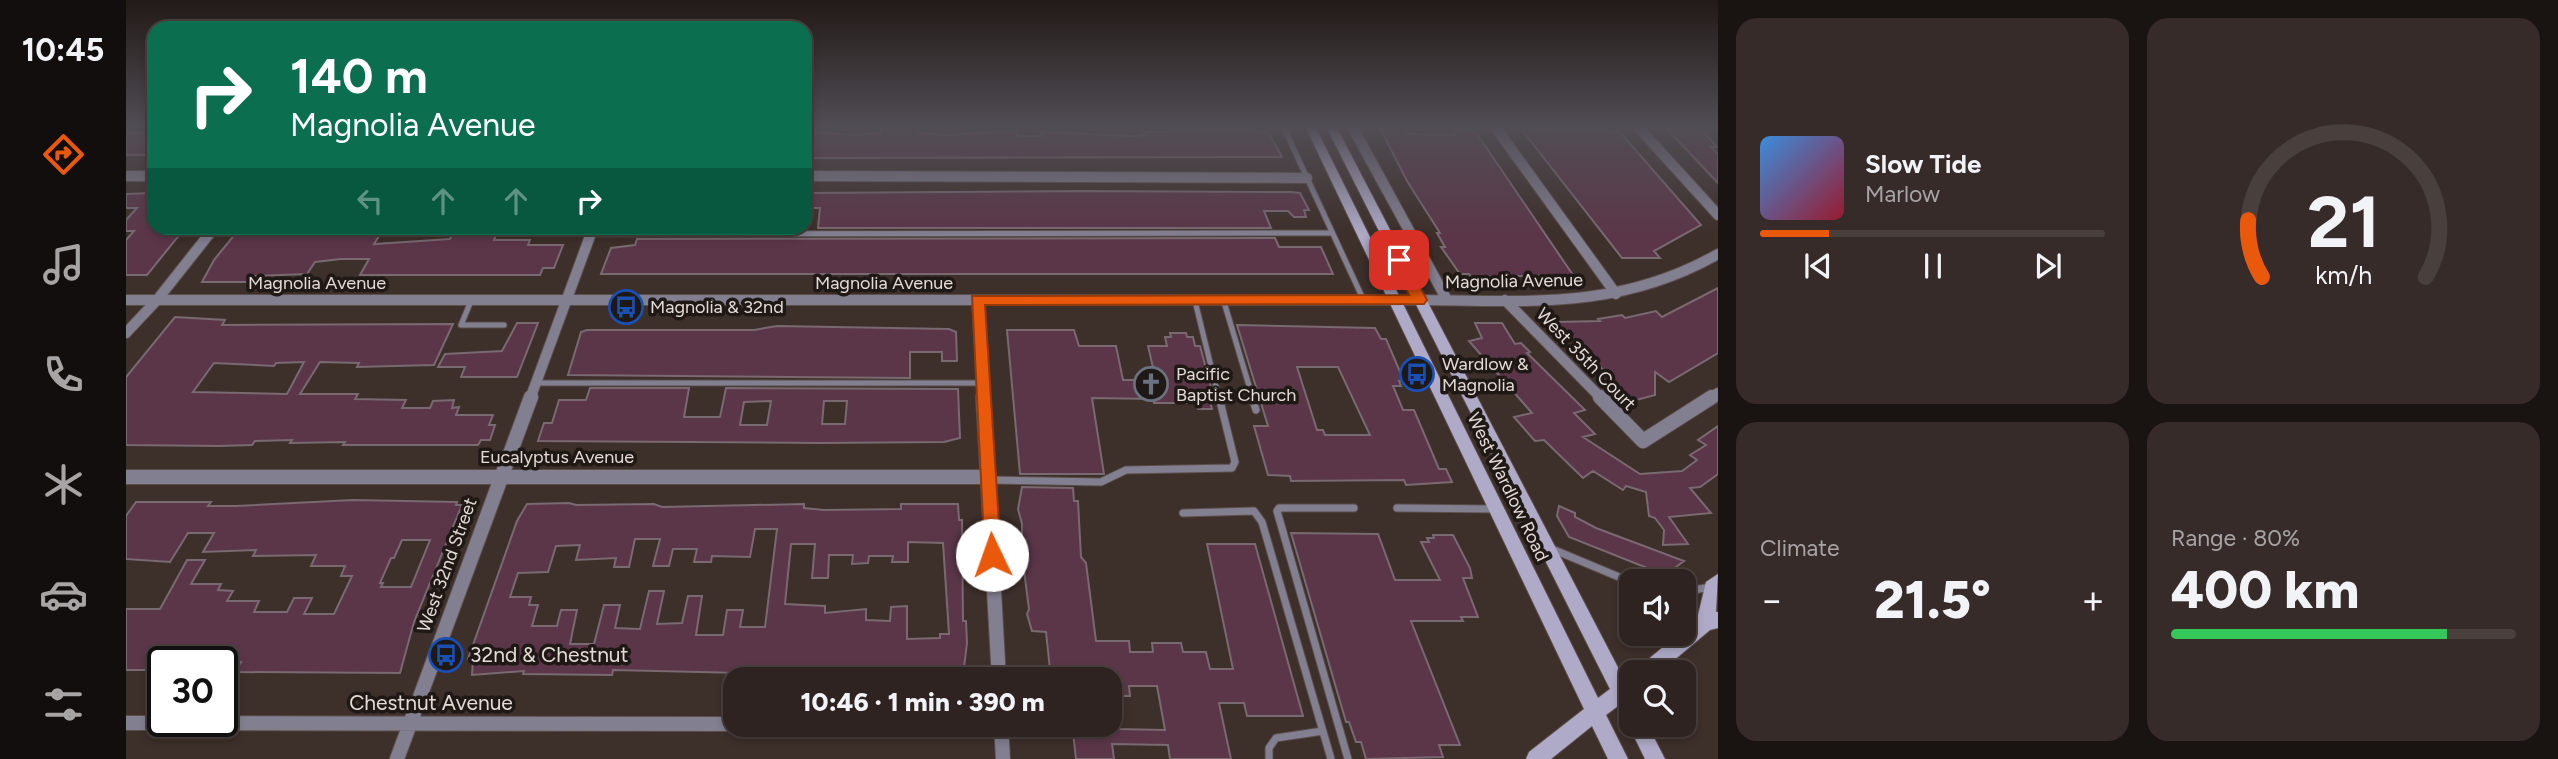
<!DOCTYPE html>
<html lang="en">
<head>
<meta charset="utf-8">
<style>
  :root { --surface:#2e2320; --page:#362b29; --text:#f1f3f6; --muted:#a7a4a5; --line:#49403e; --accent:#ea580c }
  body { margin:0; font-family:Figtree,sans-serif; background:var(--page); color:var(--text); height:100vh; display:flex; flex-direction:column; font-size:26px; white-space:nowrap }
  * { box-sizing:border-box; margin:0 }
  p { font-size:23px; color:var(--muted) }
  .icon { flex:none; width:38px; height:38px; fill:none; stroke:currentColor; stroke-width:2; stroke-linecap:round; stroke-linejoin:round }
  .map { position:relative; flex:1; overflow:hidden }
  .details { display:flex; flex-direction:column; gap:18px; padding:18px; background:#191312; width:840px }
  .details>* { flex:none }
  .guide { position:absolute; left:21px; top:21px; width:665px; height:214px; border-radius:21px; box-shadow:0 4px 10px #0003,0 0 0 2px var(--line); background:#0b6e4f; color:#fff; overflow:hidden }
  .fabs { position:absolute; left:1493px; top:569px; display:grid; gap:14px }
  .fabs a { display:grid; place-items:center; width:77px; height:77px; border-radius:14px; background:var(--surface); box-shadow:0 4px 10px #0003,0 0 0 2px var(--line); font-size:35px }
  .speed { position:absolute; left:21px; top:646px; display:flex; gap:14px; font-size:35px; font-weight:700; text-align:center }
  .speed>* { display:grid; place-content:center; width:91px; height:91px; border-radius:50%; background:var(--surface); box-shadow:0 4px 10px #0003,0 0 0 2px var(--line); line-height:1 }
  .speed .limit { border:4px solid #111; border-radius:10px; background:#fff; color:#111 }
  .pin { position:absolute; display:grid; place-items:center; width:60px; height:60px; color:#fff; margin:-30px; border-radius:14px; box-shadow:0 4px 10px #0006 }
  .me { position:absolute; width:77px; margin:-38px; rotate:357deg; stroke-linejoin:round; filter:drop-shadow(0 0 5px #0008) }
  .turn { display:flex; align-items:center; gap:24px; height:147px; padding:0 28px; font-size:32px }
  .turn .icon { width:91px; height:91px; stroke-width:2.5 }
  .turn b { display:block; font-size:49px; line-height:60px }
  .lanes { display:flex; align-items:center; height:66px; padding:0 28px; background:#0003; justify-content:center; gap:35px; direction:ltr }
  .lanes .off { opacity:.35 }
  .big { font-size:52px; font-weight:800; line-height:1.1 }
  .details .card { flex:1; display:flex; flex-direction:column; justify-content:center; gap:10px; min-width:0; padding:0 24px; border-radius:21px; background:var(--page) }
  .details .dial { align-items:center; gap:0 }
  .dial svg { height:182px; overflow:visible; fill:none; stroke:var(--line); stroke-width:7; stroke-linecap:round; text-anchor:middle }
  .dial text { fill:var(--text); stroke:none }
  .song { display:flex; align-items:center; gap:21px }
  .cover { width:84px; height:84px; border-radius:10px; background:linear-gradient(135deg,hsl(210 70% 55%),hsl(350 70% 35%)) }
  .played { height:7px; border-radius:4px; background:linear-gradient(90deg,var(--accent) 20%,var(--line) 20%) }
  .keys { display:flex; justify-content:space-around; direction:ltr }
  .heat { display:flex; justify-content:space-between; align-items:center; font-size:38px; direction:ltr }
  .charge { height:10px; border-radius:5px; background:linear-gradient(90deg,#34c759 80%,var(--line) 0) }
  .details .tiles { flex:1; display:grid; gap:18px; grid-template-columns:repeat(2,1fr) }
  .trip { position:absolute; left:597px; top:667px; width:399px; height:70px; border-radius:21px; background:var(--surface); box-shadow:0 4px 10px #0003,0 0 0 2px var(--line); font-weight:800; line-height:70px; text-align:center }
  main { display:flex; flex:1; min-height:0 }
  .dock { display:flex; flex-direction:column; width:126px; justify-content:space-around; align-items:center; background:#120e0d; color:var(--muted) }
  .dock .icon { width:49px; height:49px }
  .dock .current { color:var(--accent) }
  .dock b { font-size:32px; color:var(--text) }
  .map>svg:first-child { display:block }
  .building { fill:#5b3649; stroke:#796971; stroke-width:2; fill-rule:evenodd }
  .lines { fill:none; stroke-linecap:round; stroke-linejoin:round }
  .service-far1-casing { stroke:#5b4e49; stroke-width:7 }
  .service-casing { stroke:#5b4e49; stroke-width:9 }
  .minor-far1-casing { stroke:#5b4e49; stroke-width:12 }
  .minor-casing { stroke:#5b4e49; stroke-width:16 }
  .tertiary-casing { stroke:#5b4e49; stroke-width:2 }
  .secondary-casing { stroke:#5b4e49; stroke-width:2 }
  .service-far1 { stroke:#827f91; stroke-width:5 }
  .service { stroke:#827f91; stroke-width:7 }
  .minor-far1 { stroke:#827f91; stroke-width:10 }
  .minor { stroke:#827f91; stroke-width:14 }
  .tertiary { fill:#827f91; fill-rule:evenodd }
  .secondary { fill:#aeaac7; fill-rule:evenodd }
  .route { fill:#ea580c; stroke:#983908; stroke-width:2 }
  .labels { text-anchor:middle; stroke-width:7; stroke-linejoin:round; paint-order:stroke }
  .street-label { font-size:18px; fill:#e4dad6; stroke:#1f1916 }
  .poi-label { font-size:18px; fill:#e4dad6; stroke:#1f1916; text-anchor:start }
  .near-poi-label { font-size:21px; fill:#e4dad6; stroke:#1f1916; text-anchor:start }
  .near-street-label { font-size:21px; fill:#e4dad6; stroke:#1f1916 }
</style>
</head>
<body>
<main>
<nav class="dock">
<b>10:45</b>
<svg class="icon current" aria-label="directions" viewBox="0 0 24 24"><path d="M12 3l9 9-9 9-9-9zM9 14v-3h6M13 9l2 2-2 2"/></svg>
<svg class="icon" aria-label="music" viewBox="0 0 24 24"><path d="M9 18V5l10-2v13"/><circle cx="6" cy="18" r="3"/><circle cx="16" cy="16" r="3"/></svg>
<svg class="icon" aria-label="phone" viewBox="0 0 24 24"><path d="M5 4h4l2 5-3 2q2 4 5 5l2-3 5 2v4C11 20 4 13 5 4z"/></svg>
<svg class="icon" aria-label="climate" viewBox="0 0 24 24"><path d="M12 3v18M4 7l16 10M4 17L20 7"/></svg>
<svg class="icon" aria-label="car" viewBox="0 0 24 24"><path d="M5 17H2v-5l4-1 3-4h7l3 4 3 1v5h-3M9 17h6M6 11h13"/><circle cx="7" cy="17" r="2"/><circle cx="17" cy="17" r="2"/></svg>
<svg class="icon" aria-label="filters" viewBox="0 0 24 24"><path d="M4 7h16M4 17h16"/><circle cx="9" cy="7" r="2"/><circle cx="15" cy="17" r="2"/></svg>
</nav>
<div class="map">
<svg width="1592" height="759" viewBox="0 0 1592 759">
  <rect width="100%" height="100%" fill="#3d2f2a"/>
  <path class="building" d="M22,128H28V151L24,155H0V133H18Z
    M755,128H792L793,133L818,135L890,131L892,136H915L914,132L1007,136L1019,135L1018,132H1044L1043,128L1130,129L1131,132H1142L1156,157L681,158L685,132L729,135L755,133Z
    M1254,128H1279L1282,134L1329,135L1325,128L1349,131L1447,275L1345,277L1343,274H1334L1315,247H1319L1311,233H1314L1281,181Z
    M1399,128L1493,131L1575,225L1528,251L1534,258H1496L1396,130H1401Z
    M1540,128H1573L1584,139L1591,147H1585L1592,154V183Z
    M28,189V228H59L21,275H0V240L8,231H0V220L11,208H0V194L24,193Z
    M956,191L1165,192L1174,193L1183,210H1178L1180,217H1168L1162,211H1138L1145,228H692L694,208H679V193Z
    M114,228H141L137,235L253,236L248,244L324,239L326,235H370L368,240H404L402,245H437L428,268H417L414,275H234L243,259H215L189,262L181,274L127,276L122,282H76L88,260Z
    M1149,238L1153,247H1195L1207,274H475L485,248L509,245L511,239Z
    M1592,288V353L1543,382L1529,372V395L1507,401L1431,322L1474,321L1472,319L1496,315L1499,318L1530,311L1536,317Z
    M49,317L99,320L96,325L327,324L308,365L231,367L233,363L194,362L174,394H232L229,399L280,400L276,408H304L307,401L328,400L326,408L333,407L330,415H367L363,425H369L364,440H355L352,445H217L219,442L164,443L166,440L129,441L126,445L93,446L0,445V377ZM178,362L161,394L67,392L88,363L148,366L150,363Z
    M391,323H412L391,377H335L339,367H312L319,354L376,351Z
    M1349,323H1376L1389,344L1395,343L1404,352L1401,353L1459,410L1448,413L1469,434L1457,437L1514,474L1556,471L1571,460L1564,455L1580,445L1572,440L1592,426V474L1574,487L1564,488L1585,513L1543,517L1562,544L1537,545L1538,530L1529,518L1523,516L1520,492L1500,486L1497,490L1467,471L1457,478L1418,440L1409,441L1388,417L1406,413L1343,341L1356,338Z
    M1111,325L1249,328L1255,339H1260L1278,381H1273L1275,386H1267L1277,410H1288L1313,469H1320L1326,482L1280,485L1278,480L1165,481L1164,476L1142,475L1128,426H1142ZM1171,367H1212L1244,435H1199L1197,430H1191Z
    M651,326L823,329L830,332L831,361H816V352H784V378L442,375L455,332L461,330H628Z
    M881,330H948L953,346H990L997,380H1030L1022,346H1041L1039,337H1045L1044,333H1060L1061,337H1067L1069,346H1074L1086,391L1082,394L1086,409H1072L1070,403H1028L1027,399L966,398L978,474H894Z
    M464,388H563L558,417H594L600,388L832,389L834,438L818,442L694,443L412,441L418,423H426L433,400H460ZM645,401L641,425H614L618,402ZM698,401H721L719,424H696Z
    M896,487L947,488L948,501H952L955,557L960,563L970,641H1003L1004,652H1027L1026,643H1055L1057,652H1080L1084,669H1107L1081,544H1129L1177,716H1121L1118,703H1093L1105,759H1044L1042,745L986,744L988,759H950L946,724H991V729L1039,730L1031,686H1003L1004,696H984V679H925L920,632L906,631L901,614L903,609L896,555V524L892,509Z
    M227,500L331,502L330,505H336L288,622L274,673L109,672L115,662H37V670H0V609H34L61,560H79L65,584H95L92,590L107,591L101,601H133L128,612H161L168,598H186L178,614H208L226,576H215L219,566H185L190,555L127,556L130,550L77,552L88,533H62L44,562L0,559V516L10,502H85L82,506H110ZM276,540H304L285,587H255L257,583H254L265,558H268Z
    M443,503L450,505L528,504L536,507L678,504V508L698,510L775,509V504H832L833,520H836L837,621H840L841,643L837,676L790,675V679H772V673L673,669L660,670V674L487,670L486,675L397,674L398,671L346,675L347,659H342L391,521L401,504ZM629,529H651L639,627H614L617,610H601L597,635H570L576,596H562L556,623L531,624L538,591H523L514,629L489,628L494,605H478L468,644H444L451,610H435L431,626H406L412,605H403L405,597H384L392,573L422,572L430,546L454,545L450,560L490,558L488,567H503L509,539H534L527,566H543L547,549H571L568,562H585L586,556L624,557ZM782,542L817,543L823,634H814V638L781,639V606L765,607L764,621L740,620V609L699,613V606L659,604L665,544H689L686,578H702L703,555H727L726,564L742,563L743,556H767L766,562H782Z
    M1433,506L1449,513V517L1470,528L1558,561L1539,575L1443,537L1431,516Z
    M1165,533L1252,534L1269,580H1314L1295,542H1303L1301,538H1308L1307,535H1327L1344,568L1346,578H1337L1352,617H1335L1337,621H1285L1334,745H1313L1317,757L1240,759L1235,742H1230L1223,722H1220Z"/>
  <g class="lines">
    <g class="service-far1-casing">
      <path id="service-far1" d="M1158,128L1238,301
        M465,234L1206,233
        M345,301L335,325H378
        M1069,301L1093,399
        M1098,302L1127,399
        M409,383H856"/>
    </g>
    <g class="service-casing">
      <path id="service" d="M1126,397L1130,410
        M863,480L975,482L1000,470L1106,468L1109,462L1093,397
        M1271,508L1369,509
        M1057,513L1128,511L1136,522L1205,759
        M1426,549L1505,582
        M1558,592L1584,587
        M1143,759V748L1150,738L1197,731
        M1222,759L1151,511L1153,508H1228"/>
    </g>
    <g class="minor-far1-casing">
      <path id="minor-far1" d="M1227,128L1321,300
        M1370,128L1490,294
        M1513,128L1592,215
        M0,176H28
        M679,176L1181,178
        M851,300L857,399
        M1293,300C1402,301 1494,310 1592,254
        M1379,300L1476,399
        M0,333L31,300L88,228
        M404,399L467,228
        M1583,399L1592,393"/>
    </g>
    <g class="minor-casing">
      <path id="minor" d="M857,397L873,679
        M1474,397L1517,441L1586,397
        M0,477H862
        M0,723L609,724
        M875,724L877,759
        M271,759L405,397"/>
    </g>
    <g class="tertiary-casing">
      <path id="tertiary" d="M0,295H1293L1299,300L1293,305H0Z"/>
    </g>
    <g class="secondary-casing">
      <path id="secondary" d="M1180,128H1190L1472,698L1484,689L1201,128H1211L1498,679L1505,675V724H1521L1539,759H1519L1502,724L1503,720L1498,719L1492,706L1480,715L1502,759H1482L1466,726L1425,759H1400L1403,752L1458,709Z
        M1592,574L1590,612H1592V628L1584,630L1534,672H1511L1514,666L1553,634H1558V630L1571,619L1580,582Z"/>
    </g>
    <use href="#service-far1" class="service-far1"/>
    <use href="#service" class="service"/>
    <use href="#minor-far1" class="minor-far1"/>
    <use href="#minor" class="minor"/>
    <use href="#tertiary" class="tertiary"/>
    <use href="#secondary" class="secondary"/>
  </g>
  <linearGradient id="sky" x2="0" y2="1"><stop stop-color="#221a17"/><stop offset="0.54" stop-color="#514d55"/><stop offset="1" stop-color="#514d55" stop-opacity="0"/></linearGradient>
  <rect width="1592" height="235" fill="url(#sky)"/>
  <path class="route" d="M1273,255L1280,260L1301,300L1298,304L859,305L875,555L873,560L866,563L859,560L846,296L1283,295L1266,260Z"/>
  <defs>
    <g id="bus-ring" transform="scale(1.75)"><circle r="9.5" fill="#1f1916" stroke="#1a4fb4" stroke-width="1.5"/><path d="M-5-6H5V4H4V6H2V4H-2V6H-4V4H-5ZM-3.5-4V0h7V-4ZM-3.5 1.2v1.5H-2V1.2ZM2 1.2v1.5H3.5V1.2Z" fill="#1a4fb4"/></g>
    <g id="church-ring" transform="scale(1.75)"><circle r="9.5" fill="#1f1916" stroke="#6b7280" stroke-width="1.5"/><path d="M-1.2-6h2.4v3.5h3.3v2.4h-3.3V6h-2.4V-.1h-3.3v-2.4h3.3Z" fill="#6b7280"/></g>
  </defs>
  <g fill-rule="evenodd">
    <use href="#bus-ring" x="500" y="307"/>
    <use href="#bus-ring" x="1291" y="374"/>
    <use href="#church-ring" x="1025" y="384"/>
    <use href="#bus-ring" x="320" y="655"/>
  </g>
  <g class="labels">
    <g class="street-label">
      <text transform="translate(1388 281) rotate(-1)" y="6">Magnolia Avenue</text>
      <text x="191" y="289">Magnolia Avenue</text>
      <text x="758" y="289">Magnolia Avenue</text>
      <text transform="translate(1460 359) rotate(46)" y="6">West 35th Court</text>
      <text x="431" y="463">Eucalyptus Avenue</text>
      <text transform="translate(1382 487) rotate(64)" y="6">West Wardlow Road</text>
      <text transform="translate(321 565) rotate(-70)" y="6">West 32nd Street</text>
    </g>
    <g class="poi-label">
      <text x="524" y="313">Magnolia &amp; 32nd</text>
      <text x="1316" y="370">Wardlow &amp;<tspan x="1316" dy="21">Magnolia</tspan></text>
      <text x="1050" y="380">Pacific<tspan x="1050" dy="21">Baptist Church</tspan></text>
    </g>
    <g class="near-poi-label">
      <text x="344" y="662">32nd &amp; Chestnut</text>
    </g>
    <g class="near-street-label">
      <text x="305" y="710">Chestnut Avenue</text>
    </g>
  </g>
</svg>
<div class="fabs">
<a><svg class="icon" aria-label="sound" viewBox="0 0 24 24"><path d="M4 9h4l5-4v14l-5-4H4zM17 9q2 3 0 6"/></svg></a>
<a><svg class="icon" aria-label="search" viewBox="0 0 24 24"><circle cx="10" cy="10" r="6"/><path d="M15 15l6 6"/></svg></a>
</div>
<div class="speed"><div class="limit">30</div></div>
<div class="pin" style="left:1273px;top:260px;background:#d93025"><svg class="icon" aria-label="arrive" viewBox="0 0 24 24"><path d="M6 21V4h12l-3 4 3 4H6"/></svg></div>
<svg class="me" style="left:866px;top:555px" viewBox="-20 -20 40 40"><circle r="19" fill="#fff"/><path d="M0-13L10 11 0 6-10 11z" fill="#ea580c"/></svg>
<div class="trip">10:46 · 1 min · 390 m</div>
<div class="guide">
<div class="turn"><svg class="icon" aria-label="right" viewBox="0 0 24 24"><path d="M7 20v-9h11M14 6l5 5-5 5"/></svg><div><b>140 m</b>Magnolia Avenue</div></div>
<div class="lanes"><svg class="icon off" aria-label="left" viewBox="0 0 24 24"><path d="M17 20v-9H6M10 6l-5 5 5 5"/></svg><svg class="icon off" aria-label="ahead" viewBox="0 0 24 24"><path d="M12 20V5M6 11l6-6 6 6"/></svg><svg class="icon off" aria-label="ahead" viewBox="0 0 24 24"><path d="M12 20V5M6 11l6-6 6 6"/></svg><svg class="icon" aria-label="right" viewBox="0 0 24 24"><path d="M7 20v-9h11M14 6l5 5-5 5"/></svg></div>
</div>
</div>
<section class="details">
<div class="tiles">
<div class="card">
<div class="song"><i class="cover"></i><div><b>Slow Tide</b><p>Marlow</p></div></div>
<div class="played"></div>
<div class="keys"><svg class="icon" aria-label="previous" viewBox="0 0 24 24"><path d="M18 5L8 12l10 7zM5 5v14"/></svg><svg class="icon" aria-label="pause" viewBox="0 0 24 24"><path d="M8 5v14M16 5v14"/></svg><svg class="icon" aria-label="next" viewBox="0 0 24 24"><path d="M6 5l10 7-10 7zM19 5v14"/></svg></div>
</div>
<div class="card dial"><svg viewBox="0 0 100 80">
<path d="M14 69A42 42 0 1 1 86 69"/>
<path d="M14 69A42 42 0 0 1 8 44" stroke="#ea580c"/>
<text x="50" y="56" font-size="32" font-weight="700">21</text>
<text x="50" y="72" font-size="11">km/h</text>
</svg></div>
<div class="card"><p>Climate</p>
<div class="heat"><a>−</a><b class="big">21.5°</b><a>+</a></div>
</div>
<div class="card"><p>Range · 80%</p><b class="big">400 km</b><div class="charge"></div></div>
</div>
</section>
</main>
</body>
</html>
